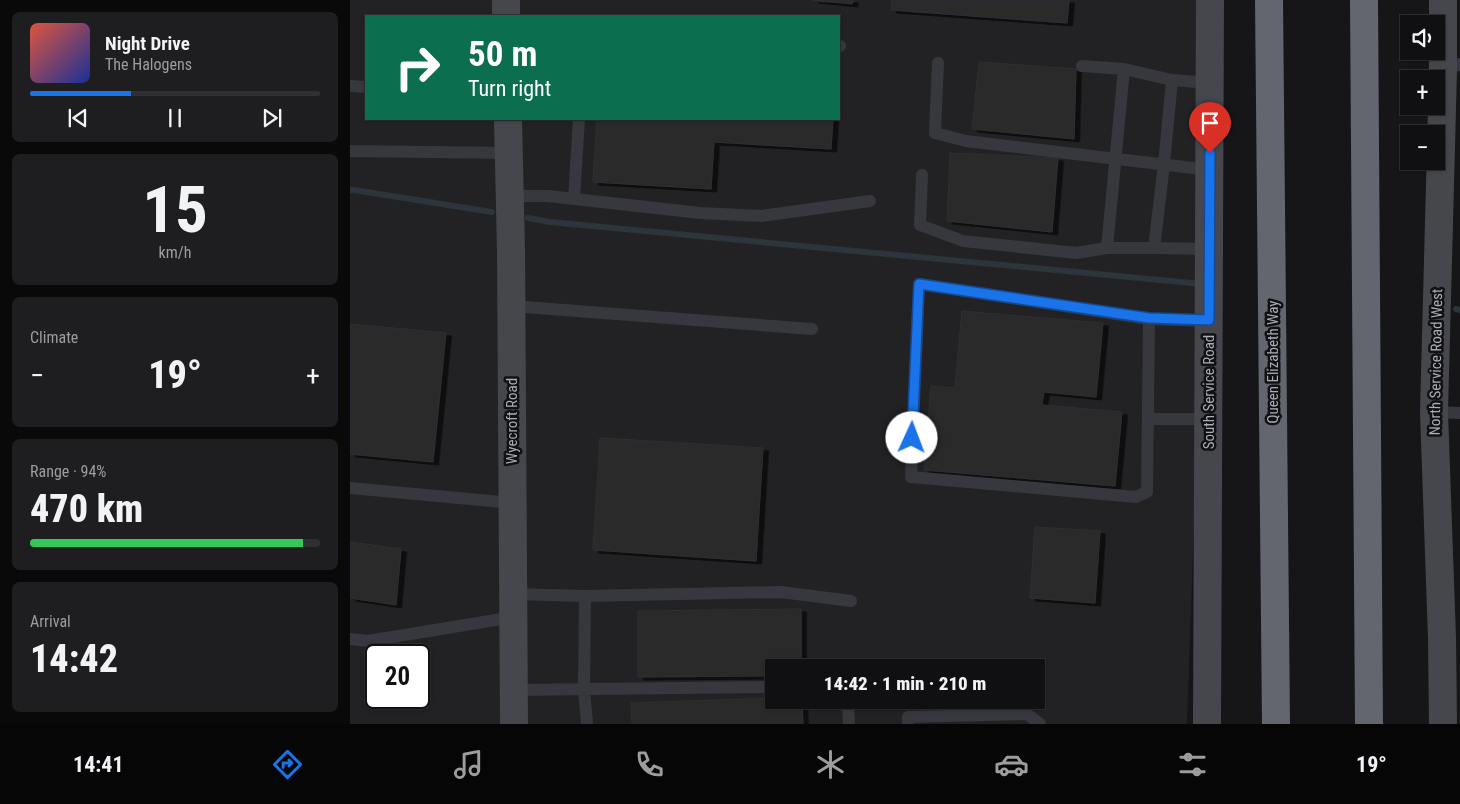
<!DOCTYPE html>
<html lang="en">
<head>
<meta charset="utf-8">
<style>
  :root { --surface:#101012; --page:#1e1e20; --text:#f1f3f6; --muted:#9c9d9f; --line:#303032; --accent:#1a73e8 }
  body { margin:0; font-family:"Roboto Condensed",sans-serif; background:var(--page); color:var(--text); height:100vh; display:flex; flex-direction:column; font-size:19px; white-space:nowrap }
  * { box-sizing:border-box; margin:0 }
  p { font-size:16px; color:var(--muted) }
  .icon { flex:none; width:28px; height:28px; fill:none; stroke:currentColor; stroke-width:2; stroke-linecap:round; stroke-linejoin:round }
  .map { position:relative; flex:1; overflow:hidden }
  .panel { display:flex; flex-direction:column; gap:12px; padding:12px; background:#09090a; width:350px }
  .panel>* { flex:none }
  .top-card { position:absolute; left:15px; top:15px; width:475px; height:105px; border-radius:0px; box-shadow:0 1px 4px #0004,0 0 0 1px var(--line); background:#0b6e4f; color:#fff; overflow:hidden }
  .buttons { position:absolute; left:1050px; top:15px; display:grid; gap:10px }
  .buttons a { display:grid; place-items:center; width:45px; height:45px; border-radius:0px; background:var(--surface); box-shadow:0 1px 4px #0004,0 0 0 1px var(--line); font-size:25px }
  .speed { position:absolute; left:15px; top:644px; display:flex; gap:10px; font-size:25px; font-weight:700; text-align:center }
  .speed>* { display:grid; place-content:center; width:65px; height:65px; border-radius:50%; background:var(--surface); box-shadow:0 1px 4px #0004,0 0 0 1px var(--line); line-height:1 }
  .speed .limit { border:2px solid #111; border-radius:8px; background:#fff; color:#111 }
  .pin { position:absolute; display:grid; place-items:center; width:42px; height:42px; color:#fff; margin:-51px -21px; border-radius:50% 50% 50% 0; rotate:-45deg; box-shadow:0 0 5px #0007 }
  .pin .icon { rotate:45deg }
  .me { position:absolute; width:55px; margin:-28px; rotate:2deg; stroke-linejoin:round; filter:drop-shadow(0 0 4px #0008) }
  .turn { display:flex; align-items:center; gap:18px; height:105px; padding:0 20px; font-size:22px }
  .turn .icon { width:65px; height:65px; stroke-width:2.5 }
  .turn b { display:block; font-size:35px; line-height:42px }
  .big { font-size:38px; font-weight:800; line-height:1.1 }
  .panel .widget { flex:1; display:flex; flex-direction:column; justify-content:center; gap:8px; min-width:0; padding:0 18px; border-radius:8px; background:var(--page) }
  .panel .dial { align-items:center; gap:0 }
  .dial b { font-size:65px; line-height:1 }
  .song { display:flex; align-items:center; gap:15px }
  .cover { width:60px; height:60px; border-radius:8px; background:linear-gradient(135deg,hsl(10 70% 55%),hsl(230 70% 35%)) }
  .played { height:5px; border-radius:2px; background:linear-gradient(90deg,var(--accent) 35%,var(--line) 35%) }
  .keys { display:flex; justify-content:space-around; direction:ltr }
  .heat { display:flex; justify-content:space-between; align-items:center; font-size:28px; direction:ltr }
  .charge { height:8px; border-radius:4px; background:linear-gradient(90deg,#34c759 94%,var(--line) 0) }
  .trip { position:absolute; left:415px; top:659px; width:280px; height:50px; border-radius:0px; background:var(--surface); box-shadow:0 1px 4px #0004,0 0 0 1px var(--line); font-weight:800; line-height:50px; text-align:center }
  .tab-bar { display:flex; height:80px; justify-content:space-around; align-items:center; background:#060607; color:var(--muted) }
  .tab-bar .icon { width:35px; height:35px }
  .tab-bar .on { color:var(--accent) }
  .tab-bar b { font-size:22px; color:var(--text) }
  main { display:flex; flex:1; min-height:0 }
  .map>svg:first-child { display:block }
  .built { fill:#222225; fill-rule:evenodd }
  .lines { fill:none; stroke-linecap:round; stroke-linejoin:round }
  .stream { stroke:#2c353c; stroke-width:6 }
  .building { fill:#29292c; stroke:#303034; filter:url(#shadow) }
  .lane { stroke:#37383d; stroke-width:12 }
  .secondary { stroke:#45474d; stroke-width:28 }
  .highway { stroke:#63666e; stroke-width:28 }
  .route-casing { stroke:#114b97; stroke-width:12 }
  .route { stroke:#1a73e8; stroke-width:9 }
  .labels { text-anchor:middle; stroke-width:5; stroke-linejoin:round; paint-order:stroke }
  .street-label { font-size:15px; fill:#a8adb8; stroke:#111113 }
</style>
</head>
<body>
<main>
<section class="panel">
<div class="widget">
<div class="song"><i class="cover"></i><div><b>Night Drive</b><p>The Halogens</p></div></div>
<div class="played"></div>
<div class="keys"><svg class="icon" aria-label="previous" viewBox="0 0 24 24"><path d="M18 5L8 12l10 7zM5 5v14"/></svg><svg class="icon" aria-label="pause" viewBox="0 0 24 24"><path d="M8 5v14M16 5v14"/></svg><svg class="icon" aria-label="next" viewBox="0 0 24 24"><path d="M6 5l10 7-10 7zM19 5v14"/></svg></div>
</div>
<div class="widget dial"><b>15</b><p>km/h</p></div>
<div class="widget"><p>Climate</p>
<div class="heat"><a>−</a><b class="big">19°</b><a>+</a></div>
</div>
<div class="widget"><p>Range · 94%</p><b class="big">470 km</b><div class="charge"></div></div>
<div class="widget"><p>Arrival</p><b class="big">14:42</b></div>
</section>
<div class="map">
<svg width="1110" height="724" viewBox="0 0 1110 724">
  <defs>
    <filter id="shadow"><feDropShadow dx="5.5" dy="3" stdDeviation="0" flood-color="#0009"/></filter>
  </defs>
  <rect width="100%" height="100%" fill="#161618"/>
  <path class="built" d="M0,0H862L837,724H0ZM16,16H489V119H16ZM26,655H69V698H26ZM424,668H686V700H424Z"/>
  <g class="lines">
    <path class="stream" d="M0,190H4L142,212
      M178,218L200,222L852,284
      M1106,309L1110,310"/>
  </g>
  <path class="building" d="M463,0H503L502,4Z
    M542,0H719L717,23L541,10Z
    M629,62L726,69L724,139L622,129Z
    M247,119H483L481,149L364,142L361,189L243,182Z
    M600,153L708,158L702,232L597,221Z
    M612,311L753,323L746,397L694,392L692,405L772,412L765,486L574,470L581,386L605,388Z
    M0,324L96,333L83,462L0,454Z
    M250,438L413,448L406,561L243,550Z
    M685,527L750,531L745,603L680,598Z
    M0,542L51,549L46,605L0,598Z
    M451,609V668H424V676L288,677V611Z
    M424,698V700H452L453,724H282L281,703Z"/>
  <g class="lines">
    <path class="lane" d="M489,46H490
      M588,63L585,133L616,141L860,170
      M732,66L774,69L822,80
      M774,69L757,248H804
      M1093,71L1110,64
      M0,86L16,87
      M0,151L159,153
      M572,175L570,225L613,241L726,253L757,248
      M160,196H198L350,213L411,216L520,201
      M224,199L229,119
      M860,249L804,248L814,164L822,80L860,83
      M161,306L462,329
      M799,319L569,284L561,477L786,497L797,492L799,319L859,321
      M1084,412L1110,413
      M798,419H859
      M0,488L163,503
      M164,594L235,596
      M0,639L18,641L164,617
      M164,690L424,687
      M491,700L498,707L499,724
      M237,724L234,689L235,596L431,592L501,601
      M558,724V717L677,714L690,724"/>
    <path class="secondary" d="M156,0V16
      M158,119L161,250L164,724
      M857,724L860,0
      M1093,724L1092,638L1084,412L1093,71V0"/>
    <path class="highway" d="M919,0L926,724
      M1014,0L1019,724"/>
  </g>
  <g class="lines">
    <g class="route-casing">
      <path id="route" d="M562,438L569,284L799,318L859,320L860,153"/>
    </g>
    <use href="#route" class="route"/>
  </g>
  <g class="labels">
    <g class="street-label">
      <text transform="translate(923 362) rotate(-90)" y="5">Queen Elizabeth Way</text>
      <text transform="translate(1086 362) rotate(-89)" y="5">North Service Road West</text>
      <text transform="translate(859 392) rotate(-90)" y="5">South Service Road</text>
      <text transform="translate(162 421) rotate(-90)" y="5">Wyecroft Road</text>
    </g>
  </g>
</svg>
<div class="buttons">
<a><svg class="icon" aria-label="sound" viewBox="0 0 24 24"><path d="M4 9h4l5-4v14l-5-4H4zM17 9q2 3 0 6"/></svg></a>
<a>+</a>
<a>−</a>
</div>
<div class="speed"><div class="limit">20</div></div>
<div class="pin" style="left:860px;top:153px;background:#d93025"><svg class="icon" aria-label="arrive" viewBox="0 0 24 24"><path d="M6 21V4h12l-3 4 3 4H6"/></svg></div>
<svg class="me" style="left:562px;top:438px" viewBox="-20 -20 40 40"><circle r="19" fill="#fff"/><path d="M0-13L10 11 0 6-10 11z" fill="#1a73e8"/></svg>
<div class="trip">14:42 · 1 min · 210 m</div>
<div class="top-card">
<div class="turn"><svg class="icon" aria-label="right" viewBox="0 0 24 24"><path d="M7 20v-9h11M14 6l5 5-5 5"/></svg><div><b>50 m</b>Turn right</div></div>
</div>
</div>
</main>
<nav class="tab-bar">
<b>14:41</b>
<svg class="icon on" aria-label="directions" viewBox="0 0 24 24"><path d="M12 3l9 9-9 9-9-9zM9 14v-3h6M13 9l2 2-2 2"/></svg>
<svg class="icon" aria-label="music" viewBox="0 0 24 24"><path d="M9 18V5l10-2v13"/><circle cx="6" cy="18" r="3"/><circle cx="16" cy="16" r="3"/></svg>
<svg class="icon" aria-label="phone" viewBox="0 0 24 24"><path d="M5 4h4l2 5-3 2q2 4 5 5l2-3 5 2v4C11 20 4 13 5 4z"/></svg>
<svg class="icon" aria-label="climate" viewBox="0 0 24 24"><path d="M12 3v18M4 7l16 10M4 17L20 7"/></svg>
<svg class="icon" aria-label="car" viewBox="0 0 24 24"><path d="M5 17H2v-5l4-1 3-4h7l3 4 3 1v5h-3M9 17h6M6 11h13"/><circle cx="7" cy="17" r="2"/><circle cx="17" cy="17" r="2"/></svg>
<svg class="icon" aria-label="filters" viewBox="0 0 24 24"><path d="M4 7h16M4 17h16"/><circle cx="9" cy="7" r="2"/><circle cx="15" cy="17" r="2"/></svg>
<b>19°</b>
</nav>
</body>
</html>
